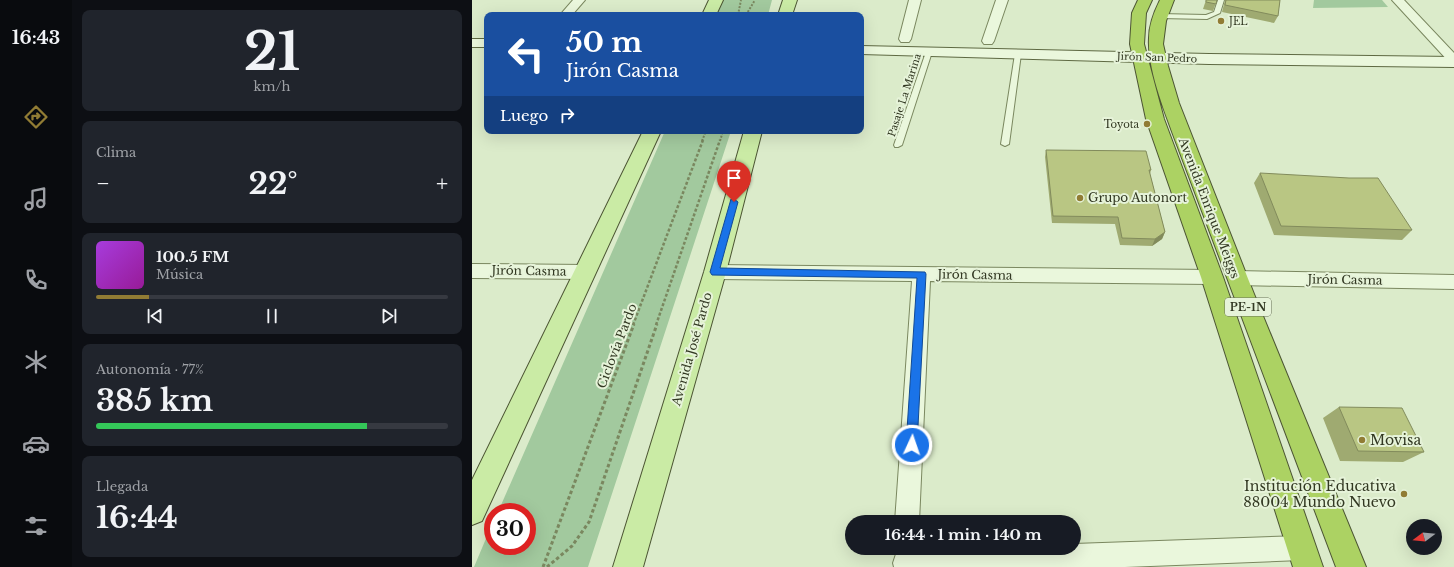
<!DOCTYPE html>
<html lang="es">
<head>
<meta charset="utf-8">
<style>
  :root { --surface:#171b24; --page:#20242c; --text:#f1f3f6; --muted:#9ea1a6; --line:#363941; --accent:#917c34 }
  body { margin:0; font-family:"Libre Baskerville",serif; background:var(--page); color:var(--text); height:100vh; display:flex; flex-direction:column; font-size:15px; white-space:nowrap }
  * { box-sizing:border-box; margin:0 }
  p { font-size:13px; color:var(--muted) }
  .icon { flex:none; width:22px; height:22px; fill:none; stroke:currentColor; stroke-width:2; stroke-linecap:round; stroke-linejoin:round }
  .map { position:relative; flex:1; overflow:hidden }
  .details { display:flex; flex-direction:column; gap:10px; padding:10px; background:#0d0f14; width:400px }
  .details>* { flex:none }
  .guide { position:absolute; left:12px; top:12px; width:380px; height:122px; border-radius:8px; box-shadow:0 4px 16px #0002; background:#1a4fa0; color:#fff; overflow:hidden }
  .needle { width:26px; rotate:254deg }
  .buttons { position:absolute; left:934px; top:519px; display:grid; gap:8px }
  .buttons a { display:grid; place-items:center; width:36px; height:36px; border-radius:50%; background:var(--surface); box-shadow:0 4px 16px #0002; font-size:20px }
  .speed { position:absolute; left:12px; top:503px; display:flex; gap:8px; font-size:20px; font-weight:700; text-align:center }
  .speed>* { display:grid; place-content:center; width:52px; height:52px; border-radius:50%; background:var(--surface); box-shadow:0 4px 16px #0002; line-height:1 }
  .speed .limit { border:6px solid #d22; background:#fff; color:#111 }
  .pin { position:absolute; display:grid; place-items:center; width:34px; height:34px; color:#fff; margin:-41px -17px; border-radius:50% 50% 50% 0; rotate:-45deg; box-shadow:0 0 4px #0007 }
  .pin .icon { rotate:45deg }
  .me { position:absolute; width:44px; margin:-22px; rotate:3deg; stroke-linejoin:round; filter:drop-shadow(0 0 3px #0008) }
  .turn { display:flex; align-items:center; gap:14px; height:84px; padding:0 16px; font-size:18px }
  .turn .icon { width:52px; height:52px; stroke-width:2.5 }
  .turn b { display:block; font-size:28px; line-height:34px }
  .then { display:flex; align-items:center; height:38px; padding:0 16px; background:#0003; gap:8px; font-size:15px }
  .big { font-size:30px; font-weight:700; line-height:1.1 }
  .details .widget { flex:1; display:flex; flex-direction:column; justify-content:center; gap:6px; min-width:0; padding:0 14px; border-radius:8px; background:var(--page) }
  .details .dial { align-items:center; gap:0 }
  .dial b { font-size:52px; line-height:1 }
  .song { display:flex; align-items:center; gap:12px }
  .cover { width:48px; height:48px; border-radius:6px; background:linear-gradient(135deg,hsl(280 70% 55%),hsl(300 70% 35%)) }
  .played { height:4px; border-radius:2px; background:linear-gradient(90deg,var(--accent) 15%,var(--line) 15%) }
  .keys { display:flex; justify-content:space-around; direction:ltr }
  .heat { display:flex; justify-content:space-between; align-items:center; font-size:22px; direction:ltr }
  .charge { height:6px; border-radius:3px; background:linear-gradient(90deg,#34c759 77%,var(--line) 0) }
  .trip { position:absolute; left:373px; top:515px; width:236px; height:40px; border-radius:20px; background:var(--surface); box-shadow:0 4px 16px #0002; font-weight:700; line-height:40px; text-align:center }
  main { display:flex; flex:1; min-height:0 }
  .tab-bar { display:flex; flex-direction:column; width:72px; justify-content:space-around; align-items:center; background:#090b0e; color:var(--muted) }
  .tab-bar .icon { width:28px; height:28px }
  .tab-bar .on { color:var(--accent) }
  .tab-bar b { font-size:18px; color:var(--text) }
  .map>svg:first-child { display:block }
  .green { fill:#a2c99e }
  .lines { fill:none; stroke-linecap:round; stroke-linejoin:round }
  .lane-casing { stroke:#7a875f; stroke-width:2 }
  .street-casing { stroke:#7a875f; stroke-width:2 }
  .secondary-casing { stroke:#5e6942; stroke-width:2 }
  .primary-casing { stroke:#4c5533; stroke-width:2 }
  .highway-casing { stroke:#4c5533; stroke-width:2 }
  .path-far2 { stroke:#7a875f; stroke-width:2; stroke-dasharray:2 1.5; stroke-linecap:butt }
  .path-far1 { stroke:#7a875f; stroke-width:2.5; stroke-dasharray:3 2; stroke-linecap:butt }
  .path { stroke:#7a875f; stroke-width:3; stroke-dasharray:3.5 2.5; stroke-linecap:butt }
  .lane { fill:#eaf7dc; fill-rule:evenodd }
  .street { fill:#eaf7dc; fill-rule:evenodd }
  .secondary { fill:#eaf7dc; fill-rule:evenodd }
  .primary { fill:#caeba5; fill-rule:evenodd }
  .highway { fill:#acd263; fill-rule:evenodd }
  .wall { fill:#9faa71 }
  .shaded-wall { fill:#828b5c }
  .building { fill:#b9c683; stroke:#828b5c }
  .route { fill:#1a73e8; stroke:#114b97 }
  .poi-dot { fill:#917c34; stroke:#e6f3d9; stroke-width:1.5 }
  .labels { text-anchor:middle; stroke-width:4; stroke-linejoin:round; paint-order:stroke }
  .far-poi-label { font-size:10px; fill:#323822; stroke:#e6f3d9; text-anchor:start }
  .far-street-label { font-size:10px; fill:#323822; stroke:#e6f3d9 }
  .shield { fill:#e6f3d9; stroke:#687059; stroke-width:1 }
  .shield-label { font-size:11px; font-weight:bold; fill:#323822 }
  .poi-label { font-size:12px; fill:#323822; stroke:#e6f3d9; text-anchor:start }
  .street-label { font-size:12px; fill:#323822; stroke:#e6f3d9 }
  .near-poi-label { font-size:14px; fill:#323822; stroke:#e6f3d9; text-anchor:start }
</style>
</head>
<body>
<main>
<nav class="tab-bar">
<b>16:43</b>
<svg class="icon on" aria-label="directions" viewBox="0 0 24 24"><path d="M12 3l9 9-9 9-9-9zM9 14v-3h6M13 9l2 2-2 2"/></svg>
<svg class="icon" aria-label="music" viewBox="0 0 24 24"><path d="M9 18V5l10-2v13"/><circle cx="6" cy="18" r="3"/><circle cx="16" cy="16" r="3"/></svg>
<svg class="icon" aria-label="phone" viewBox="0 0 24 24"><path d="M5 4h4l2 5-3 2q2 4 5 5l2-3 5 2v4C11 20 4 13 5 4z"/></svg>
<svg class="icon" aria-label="climate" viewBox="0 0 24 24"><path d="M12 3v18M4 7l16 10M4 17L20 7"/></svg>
<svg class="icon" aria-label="car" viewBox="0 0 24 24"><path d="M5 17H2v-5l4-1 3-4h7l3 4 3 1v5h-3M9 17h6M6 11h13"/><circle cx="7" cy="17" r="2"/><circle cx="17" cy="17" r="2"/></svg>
<svg class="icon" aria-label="filters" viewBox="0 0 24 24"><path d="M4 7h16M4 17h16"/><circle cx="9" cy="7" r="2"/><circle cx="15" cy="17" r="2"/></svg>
</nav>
<section class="details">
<div class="widget dial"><b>21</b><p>km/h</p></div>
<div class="widget"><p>Clima</p>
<div class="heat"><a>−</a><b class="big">22°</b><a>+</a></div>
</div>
<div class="widget">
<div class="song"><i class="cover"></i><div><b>100.5 FM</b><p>Música</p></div></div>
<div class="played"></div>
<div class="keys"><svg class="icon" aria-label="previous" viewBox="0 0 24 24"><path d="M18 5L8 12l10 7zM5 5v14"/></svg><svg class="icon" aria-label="pause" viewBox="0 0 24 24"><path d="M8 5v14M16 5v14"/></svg><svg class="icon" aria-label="next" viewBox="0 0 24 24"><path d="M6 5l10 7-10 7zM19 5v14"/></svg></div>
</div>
<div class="widget"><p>Autonomía · 77%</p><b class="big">385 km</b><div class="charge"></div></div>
<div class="widget"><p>Llegada</p><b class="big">16:44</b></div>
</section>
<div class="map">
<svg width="982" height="567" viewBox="0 0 982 567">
  <rect width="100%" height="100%" fill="#dbebca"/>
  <path class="green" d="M251,0H300L296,15H244Z
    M842,0H910L916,7L841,8Z
    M193,131H259L116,567H2L21,522V546H55V512H26Z"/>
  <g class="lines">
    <g class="lane-casing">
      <path id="lane" d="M746,0H752L748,13L735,19L688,18L685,16L688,14L734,15L742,12Z
        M457,50L460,52L430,145L426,147H423L422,145L454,52Z
        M546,52L549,54L537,144L533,146L529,144L543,54Z"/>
    </g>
    <g class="street-casing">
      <path id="street" d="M101,0H113L100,15H88Z
        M437,0H449L439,39L437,42H429L427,39Z
        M524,0H536L522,41L520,44H512L510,41Z
        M920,0H932L982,53V64L978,63Z
        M0,264L114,265L120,267L123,272L120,277L114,279L0,278Z
        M243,265L740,270L746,272L749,277L746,282L740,284L458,281L447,522H423L440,281L243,279L237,277L234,272L237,267Z
        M765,271L982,275V289L765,285L759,283L756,278L759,273Z
        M829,536L838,539L841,548L838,557L829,560L653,567H422L421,563L424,554L433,551L502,548H602V544Z"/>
    </g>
    <g class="secondary-casing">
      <path id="secondary" d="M0,39H15V47H0Z
        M389,46L737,54L982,57V67L737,64L389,54Z"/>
    </g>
    <g class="primary-casing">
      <path id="primary" d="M237,0H251L244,15H230Z
        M311,0H325L320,15H306Z
        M171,131H189L10,521L0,525V480Z
        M272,131H290L254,272L171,567H141L232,272Z"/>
    </g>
    <g class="highway-casing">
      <path id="highway" d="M666,0H680L674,13L672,44L692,119L751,277L851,567H821L729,277L674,119L658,44L660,13Z
        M688,0H702L694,21L691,44L696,66L707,103L782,294L894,567H864L705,145C694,115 675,70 677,38C677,25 682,12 688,0Z"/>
    </g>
    <path class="path-far2" d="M266,15L269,0
      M274,15L283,0
      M230,141L234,131
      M248,141L251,131"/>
    <path class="path-far1" d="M161,325L231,140
      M184,325L248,140"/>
    <path class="path" d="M71,567L162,324
      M75,567L100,546L117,522L185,324"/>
    <use href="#lane" class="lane"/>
    <use href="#street" class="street"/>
    <use href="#secondary" class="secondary"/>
    <use href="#primary" class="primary"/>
    <use href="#highway" class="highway"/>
  </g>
  <path class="wall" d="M734,0H745L741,11L731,9Z
    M753,0H808L806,16L802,23L750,12Z
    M574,150L679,170L678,174L693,232L690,239L680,246L648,245L643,224L580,223L573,157Z
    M788,173L940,230L930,240L802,235L782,183Z
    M867,407L952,452L931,462L868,461L851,418Z"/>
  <path class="shaded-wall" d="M693,232L690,239L680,246L683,239Z"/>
  <path class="building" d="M734,0H745L744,4L734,2Z
    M754,0H808L806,16L753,5Z
    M574,150L674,151L679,170H677L693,232L683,239L650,238L646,217L581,216Z
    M788,173L877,178H906L940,230L809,226Z
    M867,407L930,408L952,452L886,451Z"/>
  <path class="route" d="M259,199H262L266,202L248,268L453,272L454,274L445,445L444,448L440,450L436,448L434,445L445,278L240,275L238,272Z"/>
  <g class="poi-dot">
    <circle cx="749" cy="21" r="4"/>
    <circle cx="675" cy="124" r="4"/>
    <circle cx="608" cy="198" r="4"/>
    <circle cx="890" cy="440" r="4"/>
    <circle cx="932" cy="494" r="4"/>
  </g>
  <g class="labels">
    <g class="far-poi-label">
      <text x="757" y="25">JEL</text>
      <text x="667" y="128" text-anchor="end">Toyota</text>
    </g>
    <g class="far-street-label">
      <text transform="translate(685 57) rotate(2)" y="4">Jirón San Pedro</text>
      <text transform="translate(432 95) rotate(-72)" y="4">Pasaje La Marina</text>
    </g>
    <rect class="shield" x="753" y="298" width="46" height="18" rx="3"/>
    <g class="shield-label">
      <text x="776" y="311">PE-1N</text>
    </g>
    <g class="poi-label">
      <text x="616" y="202">Grupo Autonort</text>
    </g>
    <g class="street-label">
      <text transform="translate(737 208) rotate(69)" y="4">Avenida Enrique Meiggs</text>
      <text transform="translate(57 271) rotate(1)" y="4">Jirón Casma</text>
      <text transform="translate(503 275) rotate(1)" y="4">Jirón Casma</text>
      <text transform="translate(873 280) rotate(1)" y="4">Jirón Casma</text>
      <text transform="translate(145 346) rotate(-69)" y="4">Ciclovía Pardo</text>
      <text transform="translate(220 349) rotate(-74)" y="4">Avenida José Pardo</text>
    </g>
    <g class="near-poi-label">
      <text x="898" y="445">Movisa</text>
      <text x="924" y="491" text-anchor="end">Institución Educativa<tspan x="924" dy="16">88004 Mundo Nuevo</tspan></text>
    </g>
  </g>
</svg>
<div class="buttons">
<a><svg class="needle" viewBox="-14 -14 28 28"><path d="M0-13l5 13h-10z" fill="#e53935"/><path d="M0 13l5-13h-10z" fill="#9ea1a6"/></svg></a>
</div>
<div class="speed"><div class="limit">30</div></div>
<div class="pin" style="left:262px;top:202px;background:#d93025"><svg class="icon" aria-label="arrive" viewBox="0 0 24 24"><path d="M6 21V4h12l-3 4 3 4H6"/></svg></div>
<svg class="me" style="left:440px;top:445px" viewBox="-20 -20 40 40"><circle r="17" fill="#1a73e8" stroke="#fff" stroke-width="3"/><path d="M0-11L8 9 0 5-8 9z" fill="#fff"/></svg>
<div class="trip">16:44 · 1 min · 140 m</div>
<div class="guide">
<div class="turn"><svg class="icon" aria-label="left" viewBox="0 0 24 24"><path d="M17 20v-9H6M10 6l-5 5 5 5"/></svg><div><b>50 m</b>Jirón Casma</div></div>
<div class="then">Luego<svg class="icon" aria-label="right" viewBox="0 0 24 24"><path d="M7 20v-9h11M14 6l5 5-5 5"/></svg></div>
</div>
</div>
</main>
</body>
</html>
